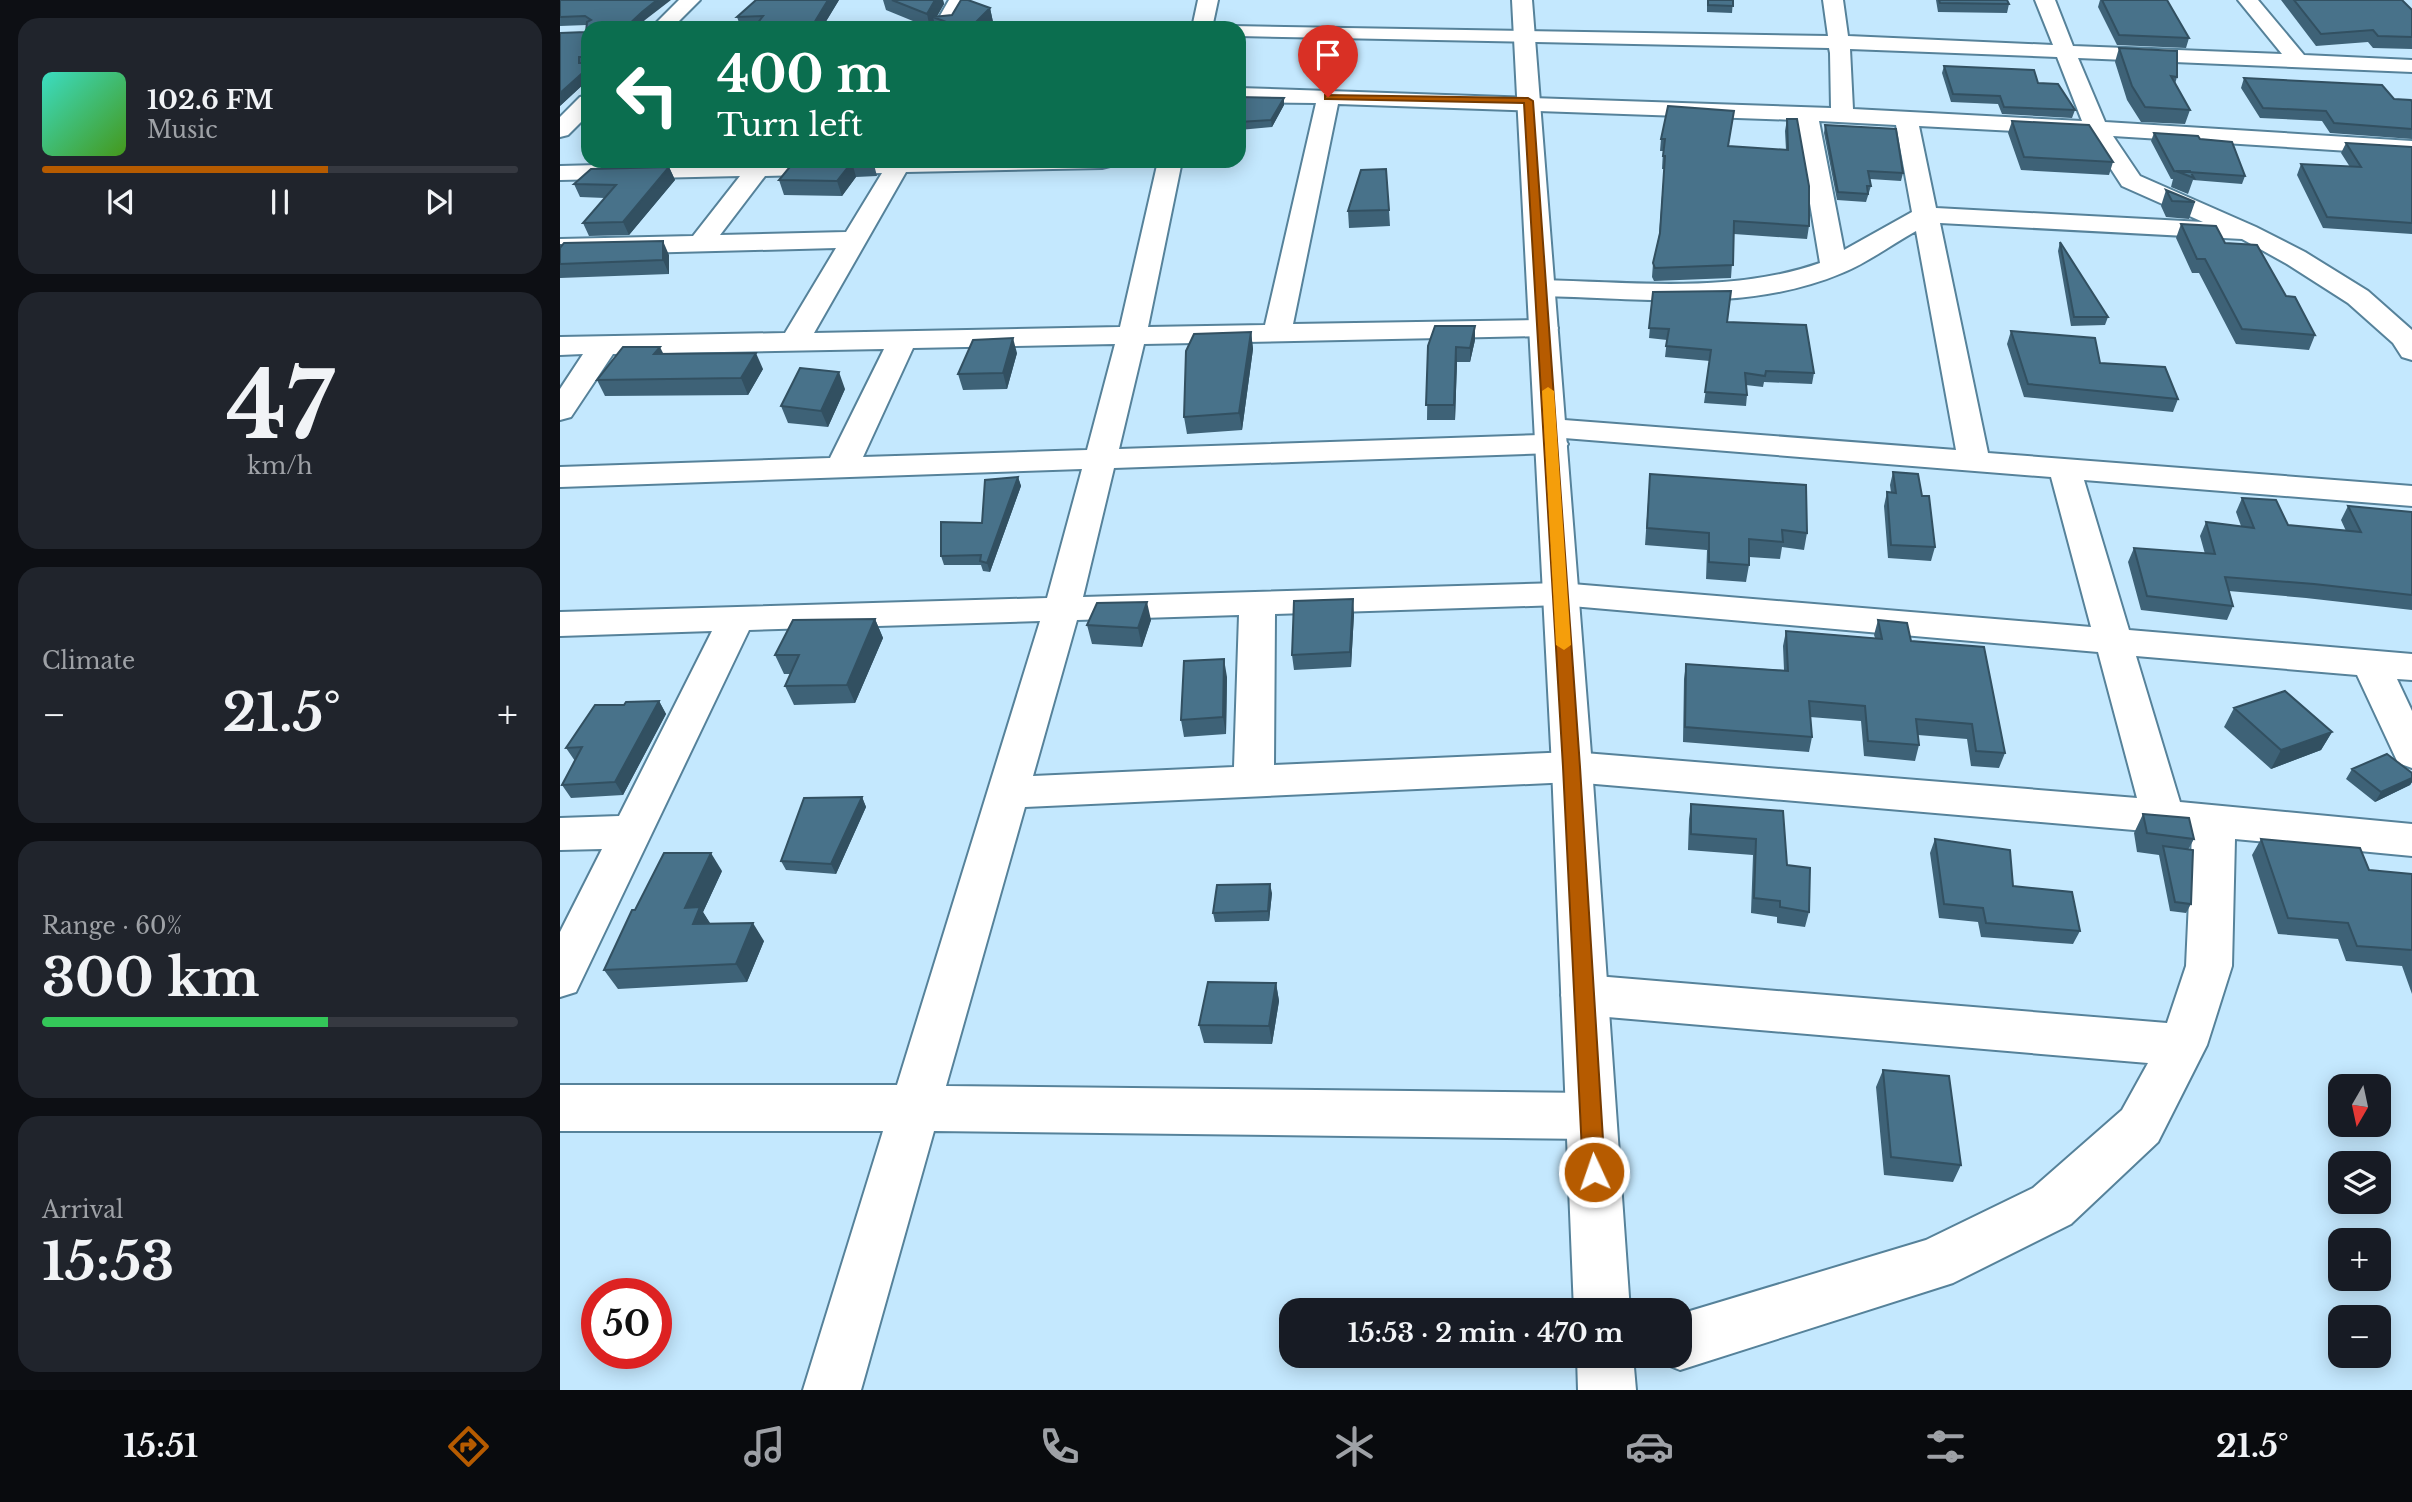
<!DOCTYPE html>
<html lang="en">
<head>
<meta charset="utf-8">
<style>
  :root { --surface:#171b24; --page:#20242c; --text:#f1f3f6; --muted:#9ea1a6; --line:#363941; --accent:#b65b00 }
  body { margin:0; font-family:"Libre Baskerville",serif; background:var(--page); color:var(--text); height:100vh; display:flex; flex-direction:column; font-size:26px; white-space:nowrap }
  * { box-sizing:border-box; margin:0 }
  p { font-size:23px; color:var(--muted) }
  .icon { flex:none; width:38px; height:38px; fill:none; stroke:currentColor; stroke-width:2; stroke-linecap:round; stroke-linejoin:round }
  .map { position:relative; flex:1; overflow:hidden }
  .side { display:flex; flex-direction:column; gap:18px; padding:18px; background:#0d0f14; width:560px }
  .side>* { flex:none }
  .banner { position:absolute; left:21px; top:21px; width:665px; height:147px; border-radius:21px; box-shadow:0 4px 18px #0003; background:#0b6e4f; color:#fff; overflow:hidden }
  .needle { width:46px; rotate:189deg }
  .tools { position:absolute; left:1768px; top:1074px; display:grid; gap:14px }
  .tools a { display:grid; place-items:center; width:63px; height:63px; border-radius:14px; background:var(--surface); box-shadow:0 4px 18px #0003; font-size:35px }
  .speed { position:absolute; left:21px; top:1278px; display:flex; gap:14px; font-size:35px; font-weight:700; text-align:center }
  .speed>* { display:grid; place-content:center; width:91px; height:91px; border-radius:50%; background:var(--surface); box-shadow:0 4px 18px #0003; line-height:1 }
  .speed .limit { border:10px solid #d22; background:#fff; color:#111 }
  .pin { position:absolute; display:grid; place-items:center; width:60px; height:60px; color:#fff; margin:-72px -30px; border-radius:50% 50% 50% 0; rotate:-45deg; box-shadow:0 0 7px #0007 }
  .pin .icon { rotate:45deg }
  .me { position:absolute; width:77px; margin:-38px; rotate:357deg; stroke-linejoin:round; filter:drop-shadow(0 0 5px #0008) }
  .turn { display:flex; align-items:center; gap:24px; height:147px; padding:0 21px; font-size:32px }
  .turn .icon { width:91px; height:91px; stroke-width:2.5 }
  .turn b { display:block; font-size:49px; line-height:60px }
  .big { font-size:52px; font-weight:700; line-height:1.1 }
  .side .card { flex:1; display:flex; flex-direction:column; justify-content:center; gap:10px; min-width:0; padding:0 24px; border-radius:21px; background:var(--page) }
  .side .dial { align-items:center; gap:0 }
  .dial b { font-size:91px; line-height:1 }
  .song { display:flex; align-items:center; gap:21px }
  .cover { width:84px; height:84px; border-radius:10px; background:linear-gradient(135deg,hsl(170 70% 55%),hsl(100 70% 35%)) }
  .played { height:7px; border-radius:4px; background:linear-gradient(90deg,var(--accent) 60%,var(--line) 60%) }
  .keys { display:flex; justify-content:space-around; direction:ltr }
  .heat { display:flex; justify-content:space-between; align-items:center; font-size:38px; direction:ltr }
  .charge { height:10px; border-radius:5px; background:linear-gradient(90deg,#34c759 60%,var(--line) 0) }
  .trip { position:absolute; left:719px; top:1298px; width:413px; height:70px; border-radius:21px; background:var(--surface); box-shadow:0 4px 18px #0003; font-weight:700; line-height:70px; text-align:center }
  .tabs { display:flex; height:112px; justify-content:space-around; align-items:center; background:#090b0e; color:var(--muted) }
  .tabs .icon { width:49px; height:49px }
  .tabs .current { color:var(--accent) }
  .tabs b { font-size:32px; color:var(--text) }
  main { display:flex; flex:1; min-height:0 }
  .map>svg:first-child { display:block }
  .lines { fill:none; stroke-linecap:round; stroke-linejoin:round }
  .street-casing { stroke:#56829a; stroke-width:4 }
  .secondary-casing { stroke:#56829a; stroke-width:4 }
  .street { fill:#fff; fill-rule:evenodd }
  .secondary { fill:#fff; fill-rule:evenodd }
  .wall { fill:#3e6277 }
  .shaded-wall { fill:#325061 }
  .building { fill:#48728a; stroke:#325061; stroke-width:2 }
  .route { fill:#b65b00; stroke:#763b00; stroke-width:2 }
  .slow { fill:#f59e0b }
</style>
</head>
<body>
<main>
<section class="side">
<div class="card">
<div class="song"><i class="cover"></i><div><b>102.6 FM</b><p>Music</p></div></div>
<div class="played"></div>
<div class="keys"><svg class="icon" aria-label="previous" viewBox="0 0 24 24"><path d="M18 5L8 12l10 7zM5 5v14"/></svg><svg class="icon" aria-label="pause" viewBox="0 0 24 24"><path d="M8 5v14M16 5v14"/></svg><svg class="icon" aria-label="next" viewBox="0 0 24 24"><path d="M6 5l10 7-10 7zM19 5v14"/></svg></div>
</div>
<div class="card dial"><b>47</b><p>km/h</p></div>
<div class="card"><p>Climate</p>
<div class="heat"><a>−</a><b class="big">21.5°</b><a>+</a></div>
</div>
<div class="card"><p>Range · 60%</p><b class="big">300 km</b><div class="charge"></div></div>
<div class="card"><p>Arrival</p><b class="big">15:53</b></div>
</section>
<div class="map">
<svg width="1852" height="1390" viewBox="0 0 1852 1390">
  <rect width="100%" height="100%" fill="#c4e8fe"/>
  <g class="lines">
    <g class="street-casing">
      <path id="street" d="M119,0H140L112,28H91Z
        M389,0H409L393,28H373Z
        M638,0H658L652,28H632Z
        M1263,0H1283L1288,36L1493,45L1475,0H1495L1513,46L1722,54L1678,0H1698L1744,55L1852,60V72L1518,58L1545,122L1852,141V155L1553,136L1580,176L1696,227L1745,252L1808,291L1852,330V360L1842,357L1833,343L1788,303L1727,264L1682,239L1380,223L1428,453L1852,486V506L1524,480L1569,630L1852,654V680L1837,679L1852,711V768L1838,763L1797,675L1576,656L1620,802L1852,824V856L1675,839L1672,966L1647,1045L1598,1142L1511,1224L1393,1283L1120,1370L1100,1362L1098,1356H1120V1314L1366,1240L1473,1188L1562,1110L1588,1063L1024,1015L1007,1009L1001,995L1007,981L1024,975L1607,1023L1626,966L1632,835L1012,782L465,807L386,1086L1031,1093L1049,1100L1056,1116L1049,1132L1031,1139L374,1131L301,1390H243L323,1131H0V1085H337L480,621L189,630L16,992L0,997V932L42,849L0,850V818L59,816L152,631L0,636V612L487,598L522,469L0,487V467L270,458L324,349L53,354L11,417L0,420V389L23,354L0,355V337L225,333L276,248L0,255V239L133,236L180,176L0,180V166L192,161H554L550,166L542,168L346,172L254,333L560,327L598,161H622L588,327L705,325L756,103L679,102V88L1271,108L1270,53L1269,48L679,36V28H670L672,26L1268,36ZM1290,49L1497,57L1522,121L1293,109ZM778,104L1236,120L1260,263C1171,294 1073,282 981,280L971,282L967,288L971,294L981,296C1080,298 1188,313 1282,273C1307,263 1331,245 1356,231L1396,450L991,419L980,421L975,428L981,435L559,449L584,344L984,336L994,334L998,328L994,322L984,320L733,324ZM1259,121L1336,125L1352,212L1284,250ZM1359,126L1529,135L1562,186L1643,222L1376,208ZM322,173L286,232L160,235L205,176ZM555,344L527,450L303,457L353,348ZM1004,438L1491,477L1531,627L1000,583L523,597L554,468L992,453L1003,451L1008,444ZM1000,605L1538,652L1577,798L1012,752L714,765L715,614ZM679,615L674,767L473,776L517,620Z
        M28,95V115L8,135L0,137V117L20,97Z"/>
    </g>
    <g class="secondary-casing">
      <path id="secondary" d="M952,0H972L1032,767L1070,1311H1014L992,767Z
        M1017,1356H1073L1076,1390H1018Z"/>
    </g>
    <use href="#street" class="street"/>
    <use href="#secondary" class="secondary"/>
  </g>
  <path class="wall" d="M0,0L85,20L28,28V80L0,106L26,32L27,25L0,26Z
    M279,0L262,28H181L177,17Z
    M323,0H383L384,4L377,16L392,15L430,8L433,22L428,28H376L374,21L370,28L326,10Z
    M1147,0H1173L1172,13L1147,12Z
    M1376,0H1447L1449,4L1447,13L1378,12Z
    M1540,0H1607L1629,38L1626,48L1557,45L1538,7Z
    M1721,0H1842L1852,10V49L1813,48L1808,42L1756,46Z
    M1559,48L1617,77L1615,84L1630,110L1625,124L1581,122L1567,100L1555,62Z
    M1384,66L1478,83L1515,110L1512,118L1442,114L1438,104L1391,102L1382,73Z
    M1684,78L1852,102V139L1770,133L1762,121L1700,118L1681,88Z
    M679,97L724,105L712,127L679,130Z
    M1227,119L1249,226L1247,239L1174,234L1171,278L1094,281L1092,277L1093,263L1099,235L1104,169H1102L1103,151H1100L1101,139L1169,146L1226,150L1225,131Z
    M1452,121L1553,162L1549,175L1461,170L1448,133Z
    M1265,125L1343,173L1341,181L1310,179L1311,186L1306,202L1277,200L1264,133Z
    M1594,133L1640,139L1685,176L1682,184L1633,180L1628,194L1611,187L1613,179H1611L1591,141Z
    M1786,143L1852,147V234L1763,228L1737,175L1741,164L1790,167L1781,153Z
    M313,161L317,176L296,177L282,196L224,195L219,180L233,163Z
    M109,167L115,180L69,235L29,236L23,223L45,198L20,197L14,184Z
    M1606,190L1635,202L1629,219L1606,217L1601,206Z
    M829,210L830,226L789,228L788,211Z
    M1621,224L1665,243L1726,296L1755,335L1749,350L1676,344L1639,273H1632L1616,238Z
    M1500,242L1548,317L1545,325L1511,326L1498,251Z
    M0,244L109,255V274L0,278Z
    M1093,292L1167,322L1254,373L1252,384L1204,382L1203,387L1186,385L1187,395L1186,406L1144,403L1150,361L1105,357L1107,340L1089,338Z
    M1451,331L1540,363L1618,399L1613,412L1464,397L1447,344Z
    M691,332L693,349L682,430L627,434L624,417Z
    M915,340L910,362H897L895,420H867L868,346Z
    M457,353L447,389L403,390L398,374Z
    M103,354L203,369L188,395L45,396L37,380Z
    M285,389L268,427L228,423L221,406Z
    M1333,472L1362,496L1375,547L1371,561L1328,558L1324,506L1327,492L1331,493L1330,485Z
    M1090,474L1247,533L1244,550L1222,547L1220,559L1189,557V565L1186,582L1146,579L1147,550L1085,545Z
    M458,477L461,486L430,572L423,571L421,565H384L381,556L422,523Z
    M1682,498L1728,525L1786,531L1781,520L1788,506L1852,512V610L1746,598L1669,591L1673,606L1667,620L1581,610L1568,562L1574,548L1645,554L1640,536L1646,522L1681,526L1676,512Z
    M794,614L791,667L734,670L732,655Z
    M315,619L323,638L295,703L234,705L225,686L231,674H224L215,655Z
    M591,620L582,647L532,644L527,625Z
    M1318,620L1351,641L1445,753L1439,768L1411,766L1407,739L1358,735L1359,745L1355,761L1304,756L1301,721L1250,717L1252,737L1249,752L1123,742L1124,679L1126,664L1224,670L1223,646L1226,631L1315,638L1314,635Z
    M667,677L666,734L624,737L621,720Z
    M99,701L106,714L63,795L11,798L2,785L15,761L6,748L64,705Z
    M1674,708L1772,732L1761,750L1711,769L1664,727Z
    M1792,769L1852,773V782L1850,785L1815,802L1786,779Z
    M302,797L306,807L276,874L226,870L221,861Z
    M1131,804L1223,811L1227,865L1249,912L1245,927L1217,923V917L1191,913L1193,855L1128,850L1129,819Z
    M1583,814L1634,839L1628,850L1631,904L1626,913L1610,911L1599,855L1577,852L1574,833Z
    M1375,839L1453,886L1520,931L1513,944L1421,937L1418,922L1379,918L1370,853Z
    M1701,839L1809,870L1852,874V994L1842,966L1786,961L1778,939L1718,934L1692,855Z
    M162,871L143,912L150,924L204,941L187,982L58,989L44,970L75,910Z
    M712,893L709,921L655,922L653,913Z
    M716,983L719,1001L712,1044L644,1043L639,1025Z
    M1323,1070L1401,1165L1393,1182L1324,1175L1316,1087Z"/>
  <path class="shaded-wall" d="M97,0H111L85,20L77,28H65L82,12Z
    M268,0H279L262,28H251Z
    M375,0H383L384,4L376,18L373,17L374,21L370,28L367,14Z
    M430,8L433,22L428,28H410Z
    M28,68V80L0,106V93Z
    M724,98V105L712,127L711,120Z
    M292,162L296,177L282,196L277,181Z
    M109,167L115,180L69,235L63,222Z
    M103,241L109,255V274L103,260Z
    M915,326V340L910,362V348Z
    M691,332L693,349L682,430L679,413Z
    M453,338L457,353L447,389L443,373Z
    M100,347L108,363L94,354Z
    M896,347L897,362L895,420L894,405Z
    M196,353L203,369L188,395L181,378Z
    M279,372L285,389L268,427L261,411Z
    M458,477L461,486L430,572L427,563Z
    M793,599L794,614L791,667L790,652Z
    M587,602L591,620L582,647L578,628Z
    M315,619L323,638L295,703L287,685Z
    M664,659L667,677L666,734L663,717Z
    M99,701L106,714L63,795L55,782Z
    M1772,732L1761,750L1711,769L1721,750Z
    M1852,778V782L1850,785L1815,802L1821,792Z
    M302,797L306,807L276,874L271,864Z
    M151,853L162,871L143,912L152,926L145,942L125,908Z
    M710,884L712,893L709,921L708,911Z
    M193,923L204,941L187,982L176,964Z
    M716,983L719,1001L712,1044L709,1026Z"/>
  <path class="building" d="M0,0H97L82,12L65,28H28V57H19V63H28V68L0,93V33L26,32L27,22L31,20L25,16L0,17Z
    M196,0H268L251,28H194L203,16L177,17Z
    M332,0H375L367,14Z
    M401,0H408L430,8L410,28H402L373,17L392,15Z
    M1148,0H1173V6L1148,5Z
    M1379,0H1447L1449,4L1380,3Z
    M1542,0H1607L1629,38L1559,35Z
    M1734,0H1842L1852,10V37L1818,36L1813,30L1761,34Z
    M1559,48L1617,51V77L1611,76L1630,110L1585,107L1572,86Z
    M1384,66L1474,70L1478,83L1498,84L1515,110L1444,107L1440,96L1393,94Z
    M1684,78L1822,85L1834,99L1851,100L1852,102V129L1774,123L1766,111L1703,108Z
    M679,97L724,98L711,120L679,122Z
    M1108,106L1174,111L1168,146L1228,150L1227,119H1237L1249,186V226L1174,221L1173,265L1095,268L1093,263L1100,233L1105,156H1103L1105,139H1101Z
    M1452,121L1529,125L1553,162L1464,157Z
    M1265,125L1336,129L1343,173L1308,171L1311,186H1307L1308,194L1278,192Z
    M1594,133L1638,136L1640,139L1672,142L1685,176L1614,171Z
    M1786,143L1852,147V223L1767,217L1741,164L1801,167Z
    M313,161L292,162L277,181L219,180L233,163Z
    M109,167L63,222L23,223L56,185L14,184L31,169Z
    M826,169L829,210L788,211L801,170Z
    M1616,171H1630L1634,178Z
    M1606,190L1635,202L1612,201Z
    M1621,224L1656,226L1665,243L1697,245L1726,296L1735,297L1755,335L1682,329L1645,259H1637Z
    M103,241V260L0,264V248L4,243Z
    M1500,242L1548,317H1514Z
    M1171,291L1167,322L1246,325L1254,373L1206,371L1205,376L1185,373L1187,395L1145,392L1151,350L1106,346L1109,329L1089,328L1093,292Z
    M875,326H915L910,348L896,347L894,405H866L868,346Z
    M1451,331L1535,338L1540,363L1605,367L1618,399L1468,384Z
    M691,332L679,413L624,417L626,351L634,334Z
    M453,338L443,373L398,374L413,340Z
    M63,347H100L94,354L196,353L181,378L37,380Z
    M240,368L279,372L261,411L221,406Z
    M1333,472L1358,474L1362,496H1369L1375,547L1331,545L1327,492L1336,493Z
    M1090,474L1246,485L1247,533L1222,530L1223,542L1189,539V565L1149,562V533L1087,528Z
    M458,477L427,563L420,561L421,555L381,556V522L422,523L425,480Z
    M1682,498L1716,500L1728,525L1801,532L1788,506L1852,512V595L1754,584L1665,577L1673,606L1587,596L1574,548L1655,554L1646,522L1694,528Z
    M793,599L790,652L732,655L734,601Z
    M587,602L578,628L527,625L537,603Z
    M315,619L287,685L225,686L239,655H215L233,620Z
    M1318,620L1347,623L1351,641L1424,647L1445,753L1416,751L1412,724L1356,719L1359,745L1308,741L1305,706L1249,701L1252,737L1125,727L1126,664L1228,671L1226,631L1322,639Z
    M664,659L663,717L621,720L624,661Z
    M1725,691L1772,732L1721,750L1674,708Z
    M99,701L55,782L2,785L22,747L6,748L35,705H64L66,702Z
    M1827,754L1852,773V778L1821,792L1792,769Z
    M302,797L271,864L221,861L244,798Z
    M1131,804L1223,811L1227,865L1250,868L1249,912L1220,907V901L1194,898L1196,839L1131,834Z
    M1583,814L1629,818L1634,839L1587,833Z
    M1375,839L1450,850L1453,886L1512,892L1520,931L1426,923L1423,908L1384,904Z
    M1701,839L1800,848L1809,870L1852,874V950L1797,946L1788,923L1728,918Z
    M1603,846L1633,850L1631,904L1615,902Z
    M104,853H151L125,908L140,907L133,924L193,923L176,964L44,970L72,910H75Z
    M710,884L708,911L653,913L657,885Z
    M648,982L716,983L709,1026L639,1025Z
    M1323,1070L1389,1076L1401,1165L1331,1157Z"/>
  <path class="route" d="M765,95L968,98L973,101L1020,767L1045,1172L1041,1179L1034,1182L1026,1179L1023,1172L1003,767L964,103L768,99H765Z"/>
  <path class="slow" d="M988,387L994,391L1011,645L1004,650L996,645L982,391Z"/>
</svg>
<div class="tools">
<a><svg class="needle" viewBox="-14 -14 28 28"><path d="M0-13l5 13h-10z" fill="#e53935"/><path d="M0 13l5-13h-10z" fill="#9ea1a6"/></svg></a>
<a><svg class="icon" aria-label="layers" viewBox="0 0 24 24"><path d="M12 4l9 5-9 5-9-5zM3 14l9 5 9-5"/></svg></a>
<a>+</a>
<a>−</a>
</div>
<div class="speed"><div class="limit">50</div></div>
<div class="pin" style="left:768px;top:97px;background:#d93025"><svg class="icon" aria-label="arrive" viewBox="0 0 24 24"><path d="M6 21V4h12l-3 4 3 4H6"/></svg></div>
<svg class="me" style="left:1034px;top:1172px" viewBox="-20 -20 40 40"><circle r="17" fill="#b65b00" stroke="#fff" stroke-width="3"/><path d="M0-11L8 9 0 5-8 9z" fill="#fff"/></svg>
<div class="trip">15:53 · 2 min · 470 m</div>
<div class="banner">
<div class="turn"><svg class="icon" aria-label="left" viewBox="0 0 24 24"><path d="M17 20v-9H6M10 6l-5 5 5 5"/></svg><div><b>400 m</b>Turn left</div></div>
</div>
</div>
</main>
<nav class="tabs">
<b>15:51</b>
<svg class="icon current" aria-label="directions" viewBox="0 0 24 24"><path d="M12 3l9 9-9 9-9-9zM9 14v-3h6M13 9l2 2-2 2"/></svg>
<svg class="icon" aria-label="music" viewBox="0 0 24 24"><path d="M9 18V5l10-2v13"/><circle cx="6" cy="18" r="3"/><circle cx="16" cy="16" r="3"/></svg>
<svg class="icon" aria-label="phone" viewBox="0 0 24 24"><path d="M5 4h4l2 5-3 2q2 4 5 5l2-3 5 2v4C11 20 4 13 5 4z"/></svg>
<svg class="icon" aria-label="climate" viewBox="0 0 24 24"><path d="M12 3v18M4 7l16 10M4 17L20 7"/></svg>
<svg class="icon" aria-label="car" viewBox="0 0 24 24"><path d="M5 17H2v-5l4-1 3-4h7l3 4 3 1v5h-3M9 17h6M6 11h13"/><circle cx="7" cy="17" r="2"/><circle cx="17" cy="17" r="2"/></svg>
<svg class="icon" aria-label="filters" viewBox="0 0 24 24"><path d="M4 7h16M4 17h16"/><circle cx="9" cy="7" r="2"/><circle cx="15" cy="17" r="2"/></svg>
<b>21.5°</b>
</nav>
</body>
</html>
